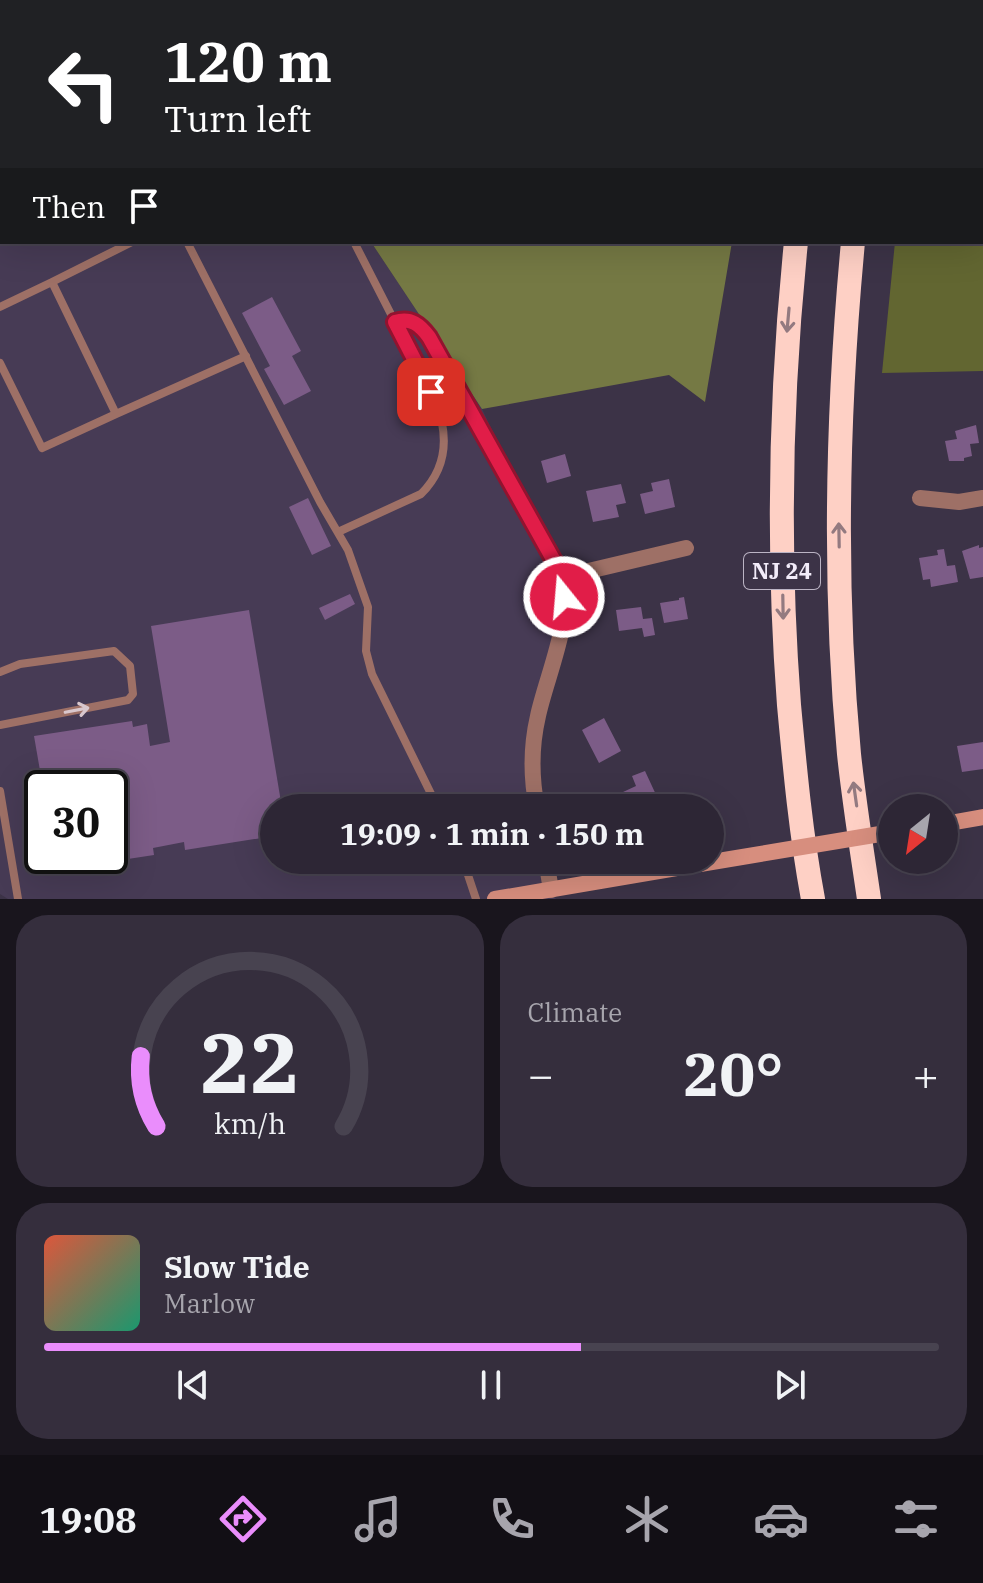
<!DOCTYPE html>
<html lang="en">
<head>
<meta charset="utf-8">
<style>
  :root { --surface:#2d2635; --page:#352e3d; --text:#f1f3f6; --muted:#a7a5ad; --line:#484350; --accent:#ea8dfc }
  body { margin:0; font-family:"IBM Plex Serif",serif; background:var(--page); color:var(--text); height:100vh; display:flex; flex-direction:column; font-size:30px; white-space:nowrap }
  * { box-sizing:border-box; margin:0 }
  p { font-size:26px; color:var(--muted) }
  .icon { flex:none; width:44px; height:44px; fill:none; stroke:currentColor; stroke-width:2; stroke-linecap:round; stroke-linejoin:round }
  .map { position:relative; height:899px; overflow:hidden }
  .panel { display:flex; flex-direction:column; gap:16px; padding:16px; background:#19151d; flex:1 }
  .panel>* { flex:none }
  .guide { position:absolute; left:0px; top:0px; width:984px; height:244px; box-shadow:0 8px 32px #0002,0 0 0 2px var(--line); background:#202124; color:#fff; overflow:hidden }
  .needle { width:52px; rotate:210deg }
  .fabs { position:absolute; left:878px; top:794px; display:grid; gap:16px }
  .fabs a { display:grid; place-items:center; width:80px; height:80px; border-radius:50%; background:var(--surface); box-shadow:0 8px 32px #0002,0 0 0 2px var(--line); font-size:40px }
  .speed { position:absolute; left:24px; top:770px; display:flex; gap:16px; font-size:40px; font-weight:700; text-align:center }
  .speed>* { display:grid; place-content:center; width:104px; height:104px; border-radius:50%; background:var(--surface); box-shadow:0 8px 32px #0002,0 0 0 2px var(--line); line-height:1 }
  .speed .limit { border:4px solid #111; border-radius:12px; background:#fff; color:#111 }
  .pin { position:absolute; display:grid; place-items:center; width:68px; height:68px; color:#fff; margin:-34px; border-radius:16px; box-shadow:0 4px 12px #0006 }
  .me { position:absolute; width:88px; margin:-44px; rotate:343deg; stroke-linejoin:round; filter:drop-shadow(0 0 6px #0008) }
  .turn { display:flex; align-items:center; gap:28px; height:168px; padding:0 32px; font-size:36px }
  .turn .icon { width:104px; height:104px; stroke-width:2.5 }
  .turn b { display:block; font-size:56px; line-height:68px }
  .then { display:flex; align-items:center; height:76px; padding:0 32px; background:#0003; gap:16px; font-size:30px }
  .big { font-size:60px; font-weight:800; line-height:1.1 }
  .panel .card { flex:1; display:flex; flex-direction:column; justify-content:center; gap:12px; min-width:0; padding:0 28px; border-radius:32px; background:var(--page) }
  .panel .dial { align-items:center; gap:0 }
  .dial svg { height:208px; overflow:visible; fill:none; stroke:var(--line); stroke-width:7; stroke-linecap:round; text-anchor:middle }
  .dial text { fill:var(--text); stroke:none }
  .song { display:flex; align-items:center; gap:24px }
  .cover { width:96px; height:96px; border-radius:12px; background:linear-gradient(135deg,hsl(10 70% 55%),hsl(160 70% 35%)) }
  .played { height:8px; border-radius:4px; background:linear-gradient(90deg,var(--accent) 60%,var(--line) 60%) }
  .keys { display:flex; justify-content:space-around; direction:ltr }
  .heat { display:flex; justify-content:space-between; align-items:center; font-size:44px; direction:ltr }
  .panel .tiles { flex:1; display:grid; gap:16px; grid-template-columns:1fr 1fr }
  .card:last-child { grid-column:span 2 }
  .trip { position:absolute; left:260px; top:794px; width:464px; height:80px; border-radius:40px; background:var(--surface); box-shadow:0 8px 32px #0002,0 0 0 2px var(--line); font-weight:800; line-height:80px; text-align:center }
  .menu { display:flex; height:128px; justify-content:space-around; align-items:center; background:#120f15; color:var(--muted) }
  .menu .icon { width:56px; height:56px }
  .menu .on { color:var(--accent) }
  .menu b { font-size:36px; color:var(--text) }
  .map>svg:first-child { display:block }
  .built { fill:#473b55; fill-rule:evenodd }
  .green { fill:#626631 }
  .forest { fill:#757944 }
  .building { fill:#7c5c87 }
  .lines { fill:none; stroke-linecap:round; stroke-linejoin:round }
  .lane { stroke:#9e7066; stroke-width:8 }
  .street { stroke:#9e7066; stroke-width:16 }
  .secondary { stroke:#d78e7e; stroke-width:16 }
  .highway { stroke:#fed0c5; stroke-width:24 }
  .secondary-bridge { stroke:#d78e7e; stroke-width:16 }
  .oneway { stroke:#937a80 }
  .oneway2 { stroke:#d9c7cd }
  .route-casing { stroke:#92132f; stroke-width:20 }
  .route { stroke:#e11d48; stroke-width:14 }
  .labels { text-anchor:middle; stroke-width:8; stroke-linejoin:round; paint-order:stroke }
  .shield { fill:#3c3347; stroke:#bbb4c4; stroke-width:2 }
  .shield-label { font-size:22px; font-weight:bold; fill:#f2ecf9 }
</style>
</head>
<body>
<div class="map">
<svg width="983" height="899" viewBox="0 0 983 899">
  <rect width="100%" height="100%" fill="#3c3347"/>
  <path class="built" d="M0,0L88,2H2V242H371L482,409L564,580L546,689L535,808H274V860H544L550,891L556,899H8L0,894ZM42,788H110V856H42Z"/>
  <path class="green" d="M935,0H983V371L882,373L895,242H982V2H935Z"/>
  <path class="forest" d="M87,0H774V2Z
    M371,242H732L705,402L669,375L482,409Z"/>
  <path class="building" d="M272,297L301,351L292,356L311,391L284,405L264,369L270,366L242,313Z
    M976,425L979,443L970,444L972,456L964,458V461H949L945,441L957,439L955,431Z
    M565,454L571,476L547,483L541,461Z
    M669,479L675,507L645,514L640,494L653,491L651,483Z
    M621,484L626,503L616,505L619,517L593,522L586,491Z
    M308,498L331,546L312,555L289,507Z
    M979,545V548L983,547V577L970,579L962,551Z
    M944,549L947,566L955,565L958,582L931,587L930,579L923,580L919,558L938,555L937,550Z
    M350,594L355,604L325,620L319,608Z
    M684,597L688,619L664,623L660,603L679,600V598Z
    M641,607L643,619L652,618L655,635L644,637L642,628L619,631L616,610Z
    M249,610L282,808H274V836L185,850L184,842L153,848L154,855L56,870L54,856H110V788H43L34,736L132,721L133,727L147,724L150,746L170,742L151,626Z
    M604,718L621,751L599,763L582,730Z
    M983,742V769L962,772L957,746Z
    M645,771L658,799L637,808H630L623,792L636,786L632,776Z"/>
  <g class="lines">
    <path class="lane" d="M132,242L52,282L116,414L246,356
      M187,242L320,502L348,550L368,607L366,651L372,674L438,808
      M354,242L395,322C411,317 420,324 429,337L554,561
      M0,307L52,282
      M0,363L42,448L116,414
      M338,532L421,494C474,441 422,375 395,322
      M0,672L20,664L114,651L130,666L133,694L128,700L0,725
      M0,791L18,899
      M463,860L476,899"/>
    <path class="street" d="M920,498L959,502L983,498
      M563,577L686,548
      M537,808C531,778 531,746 538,716C546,678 574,616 563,577C562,572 557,566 554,561
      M546,860L551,890"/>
    <path class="secondary" d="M944,824L983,817
      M495,899L700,864"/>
    <path class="highway" d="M832,2V0
      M892,2V0
      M796,242C780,398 777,548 789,705C795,770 801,835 813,899
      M853,242C837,412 833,583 849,754C854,802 862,851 869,899"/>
    <path class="secondary-bridge" d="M700,864L892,832"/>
  </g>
  <defs><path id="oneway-shaft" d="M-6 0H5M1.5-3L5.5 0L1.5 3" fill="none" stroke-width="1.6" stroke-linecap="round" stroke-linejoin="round" transform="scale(2)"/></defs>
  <g class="oneway">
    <use href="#oneway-shaft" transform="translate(788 320) rotate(95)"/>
    <use href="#oneway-shaft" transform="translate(839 535) rotate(-91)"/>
    <use href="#oneway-shaft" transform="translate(783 607) rotate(89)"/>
    <use href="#oneway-shaft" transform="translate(855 794) rotate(-98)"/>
  </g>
  <use class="oneway2" href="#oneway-shaft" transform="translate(77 710) rotate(-11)"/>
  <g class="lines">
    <g class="route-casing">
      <path id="route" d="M431,392L395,322C411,317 420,325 429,337L563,577L564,597"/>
    </g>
    <use href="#route" class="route"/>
  </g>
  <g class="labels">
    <rect class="shield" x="744" y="553" width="76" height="36" rx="6"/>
    <g class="shield-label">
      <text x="782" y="579">NJ 24</text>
    </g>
  </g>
</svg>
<div class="fabs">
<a><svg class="needle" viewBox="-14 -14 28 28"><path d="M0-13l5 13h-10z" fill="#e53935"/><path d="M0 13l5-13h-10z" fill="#a7a5ad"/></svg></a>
</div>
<div class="speed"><div class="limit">30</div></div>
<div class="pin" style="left:431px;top:392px;background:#d93025"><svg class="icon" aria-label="arrive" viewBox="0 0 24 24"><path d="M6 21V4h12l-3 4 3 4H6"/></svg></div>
<svg class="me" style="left:564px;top:597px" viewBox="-20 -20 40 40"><circle r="17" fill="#e11d48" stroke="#fff" stroke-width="3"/><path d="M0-11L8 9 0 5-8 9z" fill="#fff"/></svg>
<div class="trip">19:09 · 1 min · 150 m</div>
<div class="guide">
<div class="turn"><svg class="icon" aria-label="left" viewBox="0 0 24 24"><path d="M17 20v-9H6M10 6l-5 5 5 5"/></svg><div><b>120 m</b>Turn left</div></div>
<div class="then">Then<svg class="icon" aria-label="arrive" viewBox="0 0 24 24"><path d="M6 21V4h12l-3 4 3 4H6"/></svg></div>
</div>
</div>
<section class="panel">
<div class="tiles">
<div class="card dial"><svg viewBox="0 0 100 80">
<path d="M14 69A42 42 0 1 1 86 69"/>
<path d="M14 69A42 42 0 0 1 8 42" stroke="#ea8dfc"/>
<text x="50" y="56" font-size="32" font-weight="700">22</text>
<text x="50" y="72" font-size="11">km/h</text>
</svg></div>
<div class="card"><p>Climate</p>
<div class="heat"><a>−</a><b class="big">20°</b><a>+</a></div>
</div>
<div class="card">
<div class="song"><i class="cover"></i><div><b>Slow Tide</b><p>Marlow</p></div></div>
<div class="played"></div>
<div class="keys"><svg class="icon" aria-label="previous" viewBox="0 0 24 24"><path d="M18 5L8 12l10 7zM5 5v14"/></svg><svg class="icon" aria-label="pause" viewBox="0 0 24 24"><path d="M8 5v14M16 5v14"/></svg><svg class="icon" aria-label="next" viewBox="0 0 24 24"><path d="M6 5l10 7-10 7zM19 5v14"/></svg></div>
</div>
</div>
</section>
<nav class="menu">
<b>19:08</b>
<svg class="icon on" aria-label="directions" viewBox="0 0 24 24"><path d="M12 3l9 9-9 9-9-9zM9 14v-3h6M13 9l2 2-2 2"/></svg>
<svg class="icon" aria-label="music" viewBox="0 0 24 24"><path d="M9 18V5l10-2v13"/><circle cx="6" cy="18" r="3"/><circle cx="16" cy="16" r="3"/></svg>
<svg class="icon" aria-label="phone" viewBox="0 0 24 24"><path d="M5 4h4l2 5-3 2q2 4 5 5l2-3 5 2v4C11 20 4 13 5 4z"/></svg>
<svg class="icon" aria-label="climate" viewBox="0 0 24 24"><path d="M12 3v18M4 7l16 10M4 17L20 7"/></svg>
<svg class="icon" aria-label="car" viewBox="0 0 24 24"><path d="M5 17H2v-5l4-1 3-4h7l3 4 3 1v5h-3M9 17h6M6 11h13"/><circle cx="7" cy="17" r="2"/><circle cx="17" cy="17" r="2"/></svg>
<svg class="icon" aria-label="filters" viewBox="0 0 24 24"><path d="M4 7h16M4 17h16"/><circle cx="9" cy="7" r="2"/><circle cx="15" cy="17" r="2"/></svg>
</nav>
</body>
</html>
